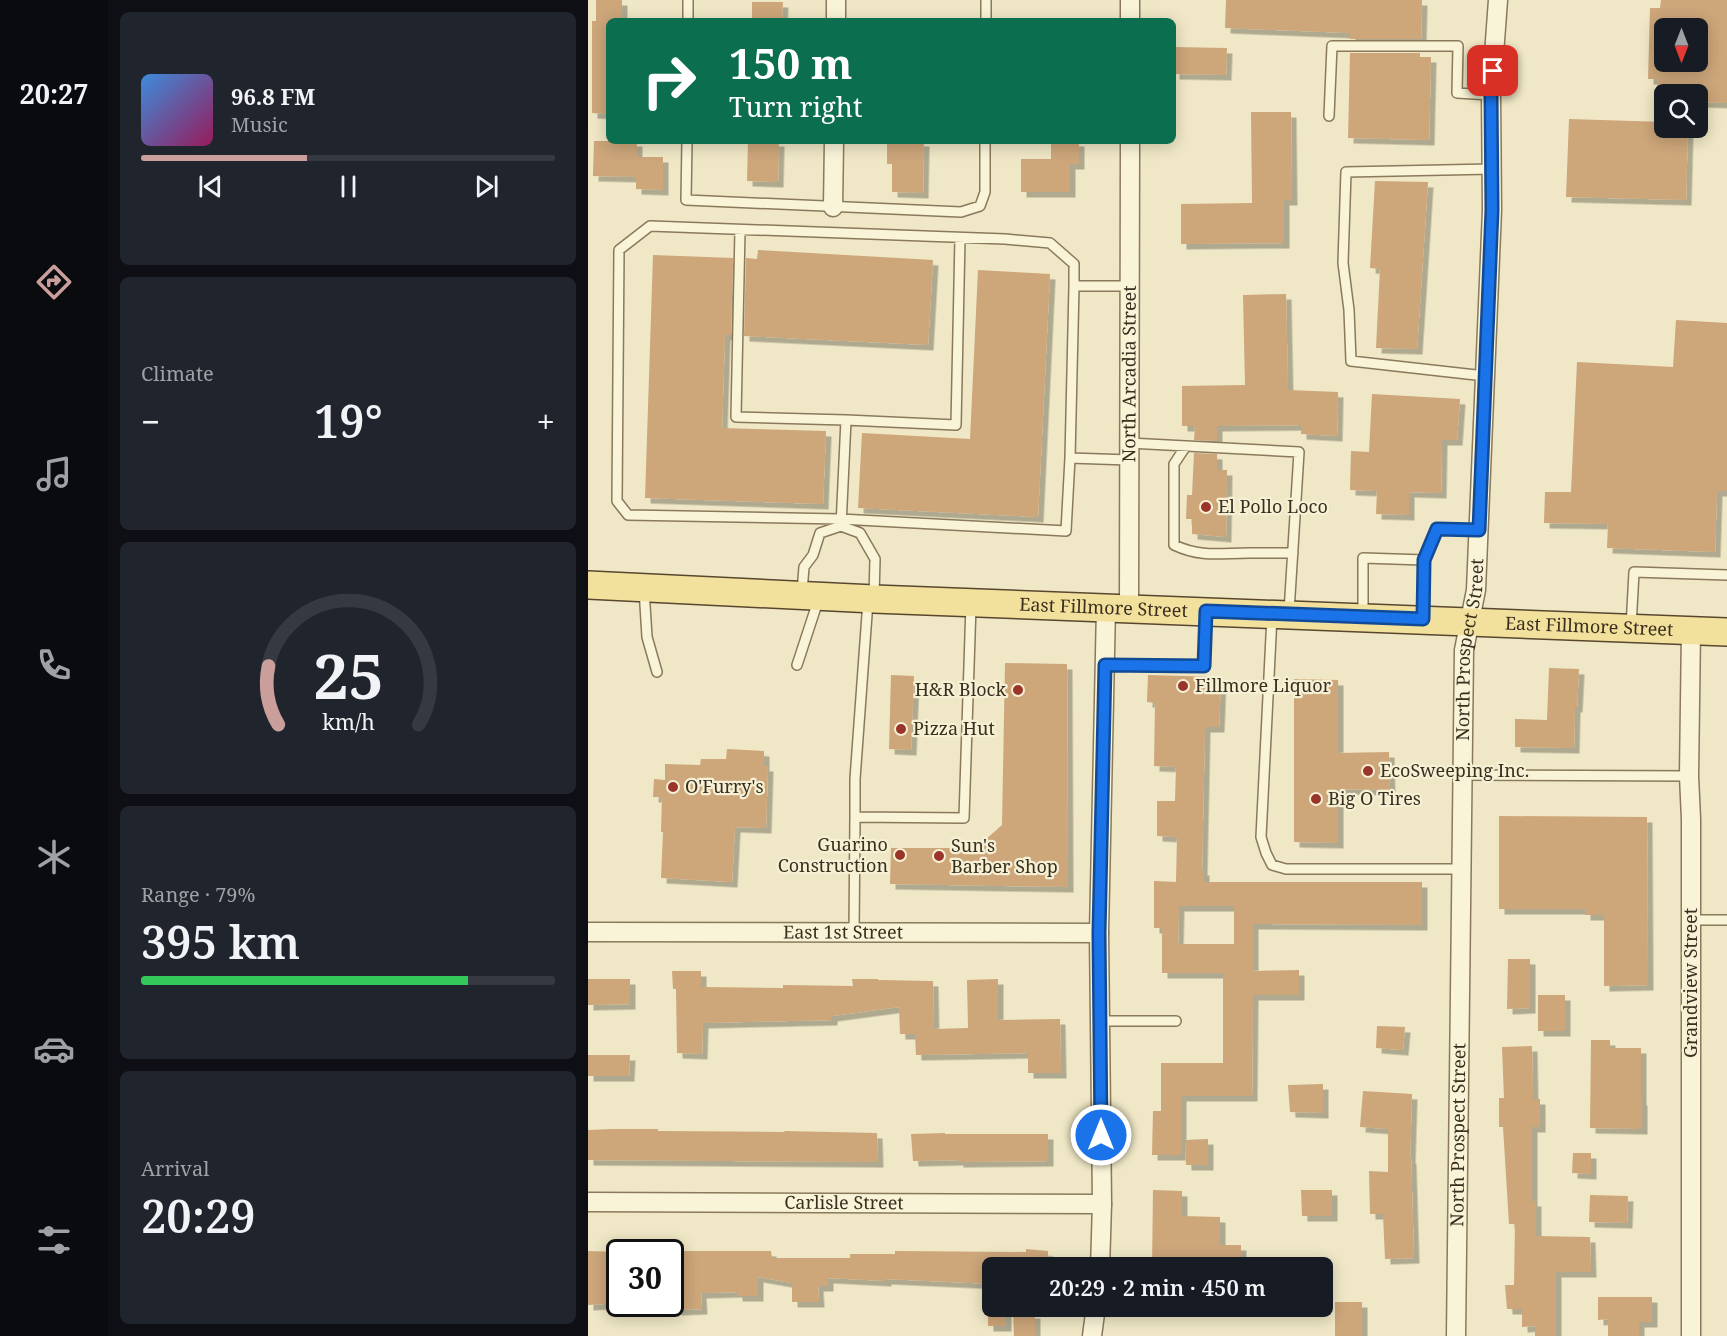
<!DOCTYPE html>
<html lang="en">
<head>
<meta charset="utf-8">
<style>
  :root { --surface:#171b24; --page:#20242c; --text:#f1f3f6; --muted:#9ea1a6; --line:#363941; --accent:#ca9e9a }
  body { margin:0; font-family:"Noto Serif",serif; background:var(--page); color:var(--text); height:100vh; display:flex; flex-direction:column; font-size:22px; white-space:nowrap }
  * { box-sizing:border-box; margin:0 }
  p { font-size:20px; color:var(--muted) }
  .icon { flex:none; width:33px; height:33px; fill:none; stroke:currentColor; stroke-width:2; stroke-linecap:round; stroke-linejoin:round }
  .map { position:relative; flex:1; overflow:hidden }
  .details { display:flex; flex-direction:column; gap:12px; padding:12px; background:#0d0f14; width:480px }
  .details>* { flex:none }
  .guide { position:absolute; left:18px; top:18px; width:570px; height:126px; border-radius:9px; box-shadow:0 3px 15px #0003; background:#0b6e4f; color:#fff; overflow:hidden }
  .needle { width:39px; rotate:180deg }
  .buttons { position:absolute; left:1066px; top:18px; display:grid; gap:12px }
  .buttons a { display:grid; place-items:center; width:54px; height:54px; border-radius:9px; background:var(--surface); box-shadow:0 3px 15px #0003; font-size:30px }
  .speed { position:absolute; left:18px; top:1239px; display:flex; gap:12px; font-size:30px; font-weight:700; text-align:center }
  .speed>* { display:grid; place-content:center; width:78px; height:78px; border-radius:50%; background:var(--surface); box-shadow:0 3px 15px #0003; line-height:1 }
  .speed .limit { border:3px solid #111; border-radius:9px; background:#fff; color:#111 }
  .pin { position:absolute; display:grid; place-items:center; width:51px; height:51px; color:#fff; margin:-26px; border-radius:12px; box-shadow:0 3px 9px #0006 }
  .me { position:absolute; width:66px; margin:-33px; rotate:0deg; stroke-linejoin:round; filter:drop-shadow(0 0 4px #0008) }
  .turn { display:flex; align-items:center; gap:21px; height:126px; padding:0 24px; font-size:27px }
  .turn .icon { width:78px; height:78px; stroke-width:2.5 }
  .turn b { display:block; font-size:42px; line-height:51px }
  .big { font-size:45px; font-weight:600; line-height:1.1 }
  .details .widget { flex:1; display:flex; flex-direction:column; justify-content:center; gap:9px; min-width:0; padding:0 21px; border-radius:9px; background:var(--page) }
  .details .dial { align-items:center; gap:0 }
  .dial svg { height:156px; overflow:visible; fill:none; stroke:var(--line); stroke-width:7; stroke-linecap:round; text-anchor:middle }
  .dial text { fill:var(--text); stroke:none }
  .song { display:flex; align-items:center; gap:18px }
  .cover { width:72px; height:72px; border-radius:9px; background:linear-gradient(135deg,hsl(210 70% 55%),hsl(330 70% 35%)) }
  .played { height:6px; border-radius:3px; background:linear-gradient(90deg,var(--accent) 40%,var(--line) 40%) }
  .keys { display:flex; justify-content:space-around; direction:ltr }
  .heat { display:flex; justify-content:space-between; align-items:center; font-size:33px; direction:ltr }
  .charge { height:9px; border-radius:4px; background:linear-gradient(90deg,#34c759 79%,var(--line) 0) }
  .trip { position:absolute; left:394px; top:1257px; width:351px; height:60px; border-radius:9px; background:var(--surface); box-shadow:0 3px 15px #0003; font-weight:600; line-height:60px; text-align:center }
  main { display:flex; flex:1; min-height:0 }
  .tab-bar { display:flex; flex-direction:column; width:108px; justify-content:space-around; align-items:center; background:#090b0e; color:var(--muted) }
  .tab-bar .icon { width:42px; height:42px }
  .tab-bar .selected { color:var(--accent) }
  .tab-bar b { font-size:27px; color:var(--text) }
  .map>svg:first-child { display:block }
  .building { fill:#cda67a; fill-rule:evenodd; filter:url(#shadow) }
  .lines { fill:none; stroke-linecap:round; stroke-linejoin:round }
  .lane-casing { stroke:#8a795b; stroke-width:12 }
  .street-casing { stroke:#8a795b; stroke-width:21 }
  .primary-casing { stroke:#58462f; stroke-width:30 }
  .lane { stroke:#f9f3d8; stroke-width:9 }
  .street { stroke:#f9f3d8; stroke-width:18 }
  .primary { stroke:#f2e09d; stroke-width:27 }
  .route-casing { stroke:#114b97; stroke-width:15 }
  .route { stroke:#1a73e8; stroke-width:10 }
  .poi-dot { fill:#9a352a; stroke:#f6f0d5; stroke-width:2 }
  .labels { text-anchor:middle; stroke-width:4.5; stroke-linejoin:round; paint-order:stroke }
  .street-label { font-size:18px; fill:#3a2f1f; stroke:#f6f0d5 }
  .poi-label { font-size:18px; fill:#3a2f1f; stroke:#f6f0d5; text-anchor:start }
</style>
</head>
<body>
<main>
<nav class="tab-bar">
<b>20:27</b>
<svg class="icon selected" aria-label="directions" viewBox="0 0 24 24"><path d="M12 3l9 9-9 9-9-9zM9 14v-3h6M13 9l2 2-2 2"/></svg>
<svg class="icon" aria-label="music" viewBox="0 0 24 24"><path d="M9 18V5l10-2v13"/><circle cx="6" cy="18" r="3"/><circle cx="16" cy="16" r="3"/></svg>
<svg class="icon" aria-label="phone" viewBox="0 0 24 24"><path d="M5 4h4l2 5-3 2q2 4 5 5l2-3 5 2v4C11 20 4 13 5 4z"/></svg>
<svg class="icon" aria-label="climate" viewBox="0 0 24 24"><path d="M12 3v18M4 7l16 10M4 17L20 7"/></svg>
<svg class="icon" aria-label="car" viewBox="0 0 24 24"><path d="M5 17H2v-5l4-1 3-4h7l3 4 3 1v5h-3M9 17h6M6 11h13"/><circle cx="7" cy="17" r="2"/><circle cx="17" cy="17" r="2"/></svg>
<svg class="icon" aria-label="filters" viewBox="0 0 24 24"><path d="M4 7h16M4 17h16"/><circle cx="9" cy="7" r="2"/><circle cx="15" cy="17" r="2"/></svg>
</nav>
<section class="details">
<div class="widget">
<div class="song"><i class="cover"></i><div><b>96.8 FM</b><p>Music</p></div></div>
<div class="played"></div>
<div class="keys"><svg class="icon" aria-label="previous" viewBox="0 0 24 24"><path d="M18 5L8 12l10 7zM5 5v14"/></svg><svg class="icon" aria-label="pause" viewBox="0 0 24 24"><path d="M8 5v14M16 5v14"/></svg><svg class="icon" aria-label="next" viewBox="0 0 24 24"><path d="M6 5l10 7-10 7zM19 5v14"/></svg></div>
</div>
<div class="widget"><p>Climate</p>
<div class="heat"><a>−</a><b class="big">19°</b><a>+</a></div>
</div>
<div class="widget dial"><svg viewBox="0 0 100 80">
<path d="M14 69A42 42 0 1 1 86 69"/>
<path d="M14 69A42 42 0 0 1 9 39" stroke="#ca9e9a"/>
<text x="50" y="56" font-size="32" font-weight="700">25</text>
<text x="50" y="72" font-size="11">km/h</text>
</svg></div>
<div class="widget"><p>Range · 79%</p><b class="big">395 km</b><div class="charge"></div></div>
<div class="widget"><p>Arrival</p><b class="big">20:29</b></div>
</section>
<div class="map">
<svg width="1139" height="1336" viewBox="0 0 1139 1336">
  <defs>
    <filter id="shadow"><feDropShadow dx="5.5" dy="5.5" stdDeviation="0" flood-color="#0004"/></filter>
  </defs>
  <rect width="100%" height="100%" fill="#efe7c5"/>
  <path class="building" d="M8,0H34V21H8Z
    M638,0H834L833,39H762V33L637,28Z
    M1073,0H1139V103L1110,102V94H1069V79H1060L1062,8H1072ZM1077,28H1110V62H1077Z
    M164,2H195L194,21H164Z
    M4,21H21V114L4,113Z
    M586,47L639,48L638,75L586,74Z
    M762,53H832V57H843L841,140L760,138Z
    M663,112H703L704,200H696V243L593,244V204L664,203Z
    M981,119L1077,122V128H1100L1098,200L978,197Z
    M6,141H49V157H75V190L48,189V177L5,176Z
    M160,141H191L190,182L159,181Z
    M299,141H336L335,193L304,192V164H299Z
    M463,141H491V164H482V192H433V159H463Z
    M787,181L840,182L829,349L788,348L792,269L782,268Z
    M170,250L345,260L340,345L156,336L158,258L169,259Z
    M65,255L145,258L143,335H137L134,428L238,431L235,504L57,498Z
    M390,270L462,274L450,517L270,508L274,433L382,439Z
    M698,294L700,390L750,392L749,436L713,434V425L629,426V441L606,440L607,426H594V386L657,385L655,295Z
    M1088,320L1139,323V491H1129L1127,552L1019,548L1020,524L956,523L957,492H983L989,362L1085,367Z
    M784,394L872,399L869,440H854L853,493L821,492V515L788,514L789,491L762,490L763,451L781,452Z
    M606,453L629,454V470H639L638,537L604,534V519H598L599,495H604Z
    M417,663L479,664L480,887L302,884L303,848H388L414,825Z
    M961,668L991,669L989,707H987L986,748L927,747V719L959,720Z
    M303,675L326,676L323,750L301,749Z
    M560,675L633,677L631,727H617L614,870H616V882H834V925L665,924V971L711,970V995H665L664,1096H593V1155H564L565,1111H573V1063H635V973H574V928H566V881L588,882L589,837L569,836V801H587L588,767L566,766L567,703L559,702ZM591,906H646V944H590Z
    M706,679L750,680V753L801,752L802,790L750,789V843L706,842Z
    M139,749L176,751V766H180L178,828L147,827L144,882L73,878L75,832H73L74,797H65L66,779L77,780V764L112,765L113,759H138Z
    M911,816L1059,817L1060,985L1016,986V915H997V909H911Z
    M920,959H942V1008L919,1009Z
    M84,971H113V987L195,988V985L265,986L264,979H290V980L345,981L346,1029L380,1028L379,980L410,979V1020L472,1019L473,1073H440V1053L328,1055L327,1034H312L311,1007L244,1016V1020L115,1023L114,1054L89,1053L88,989H85Z
    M0,979H42V1004L0,1005Z
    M950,995H977V1031H950Z
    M789,1026L817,1027L815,1050L788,1048Z
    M1003,1040H1022V1048H1053V1100H1054V1129L1002,1128Z
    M944,1046L945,1099H952V1127H944V1201H948V1236L1002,1237L1003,1272H968V1336H947V1326L934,1327V1309H919L917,1285H926L927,1224H921L915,1127H911V1098H916L914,1047Z
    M0,1055H42L41,1076H0Z
    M735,1084V1113L702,1112L700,1085Z
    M775,1091L824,1094L822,1158H823L826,1258L797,1259L795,1214H782L781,1171L800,1172V1129L772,1127Z
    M24,1129H70V1131L197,1132L196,1131L289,1133L290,1162L0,1160V1130Z
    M357,1133V1134H460V1161L370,1162V1160L325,1161L323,1134Z
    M620,1139V1165H598L597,1140Z
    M985,1153H1003V1174L984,1173Z
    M565,1190L594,1191V1216L632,1217V1245H653V1268H564Z
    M713,1190H744V1216H714Z
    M1002,1195L1040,1196L1039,1223L1001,1222Z
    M438,1249L460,1251V1268H405V1284L298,1279V1281L240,1278V1286H230L231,1302H204V1283L170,1277V1296H149V1292L113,1293L114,1309L88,1310L86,1251H183L184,1258H262V1254H307V1251L438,1252Z
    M0,1251L32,1252V1303L0,1305Z
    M1010,1297H1064V1322H1051V1336H1020V1319L1010,1320Z
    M747,1302H774V1336H747Z
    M400,1306H418V1326H400Z
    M425,1313H447V1336H426Z"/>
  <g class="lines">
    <g class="lane-casing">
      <path id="lane" d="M100,21V0
        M398,21V0
        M741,116L744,46H870L869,93L903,95
        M99,141L98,200L373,212L392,206L397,192V141
        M152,230L148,417L258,420
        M897,376L763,361L761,310L755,263L758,172L904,169
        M541,443L711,452L701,612
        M598,446L586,464V545C614,558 632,553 661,553C676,553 690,553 705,553
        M482,458L478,531L252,519L40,515L29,501L31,250L62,226L417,239L462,243L486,264V286
        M541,460L482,458L486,286H541
        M253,526L258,420L368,425L372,238
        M56,589L59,637L69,672
        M214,592L216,567L225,555L232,533L253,526L272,533L287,559L286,596
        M775,615V558L836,560L849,529L891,530
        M684,616L673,837L678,853L684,865L698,869H873
        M835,617L836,560
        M1043,627L1046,572L1139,575
        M209,665L230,601
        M517,665L616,666L618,615
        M875,775L1101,776
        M267,817V779L280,601
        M1103,920H1139
        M266,933L267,817L376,818L383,605
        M512,1021H588"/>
    </g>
    <g class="street-casing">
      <g id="street">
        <path d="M248,21V0"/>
        <path d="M542,21V0"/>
        <path d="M245,207L246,141"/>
        <path id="s1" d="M541,608L542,141"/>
        <path id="s2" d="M0,932L511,933"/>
        <path id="s3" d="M0,1202L514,1204"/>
        <path d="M512,1268L514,1204L511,933L518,607"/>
        <path d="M504,1336L508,1306"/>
        <path id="s4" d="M868,1336L876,650L888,590L904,210L903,95L910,0"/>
        <path d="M1103,1336V819L1101,776L1103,630"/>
      </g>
    </g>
    <g class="primary-casing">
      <g id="primary">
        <path id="s5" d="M0,585L286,599L1139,632"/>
      </g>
    </g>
    <use href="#lane" class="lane"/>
    <use href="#street" class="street"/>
    <use href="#primary" class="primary"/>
  </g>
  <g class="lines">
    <g class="route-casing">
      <path id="route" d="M513,1135L511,933L517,665L616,666L618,611L835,619L836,560L849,529L891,530L904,210L903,95L905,71"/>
    </g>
    <use href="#route" class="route"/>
  </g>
  <g class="poi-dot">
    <circle cx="618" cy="507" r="6"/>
    <circle cx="595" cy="686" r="6"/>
    <circle cx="430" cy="690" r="6"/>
    <circle cx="313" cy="729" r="6"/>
    <circle cx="780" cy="771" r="6"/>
    <circle cx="85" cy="787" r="6"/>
    <circle cx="728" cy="799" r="6"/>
    <circle cx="312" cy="855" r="6"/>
    <circle cx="351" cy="856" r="6"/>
  </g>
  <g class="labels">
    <g class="street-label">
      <text dy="6" stroke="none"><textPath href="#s1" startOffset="234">North Arcadia Street</textPath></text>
      <text dy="6" stroke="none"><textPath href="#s5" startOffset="516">East Fillmore Street</textPath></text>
      <text dy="6" stroke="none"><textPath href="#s5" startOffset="1002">East Fillmore Street</textPath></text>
      <text dy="6" stroke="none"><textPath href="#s4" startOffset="687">North Prospect Street</textPath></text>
      <text dy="6" stroke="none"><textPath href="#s2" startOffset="255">East 1st Street</textPath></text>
      <text transform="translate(1103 983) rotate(-90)" y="6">Grandview Street</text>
      <text dy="6" stroke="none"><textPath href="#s4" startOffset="201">North Prospect Street</textPath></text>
      <text dy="6" stroke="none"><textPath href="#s3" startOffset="256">Carlisle Street</textPath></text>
    </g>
    <g class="poi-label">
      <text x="630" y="513">El Pollo Loco</text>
      <text x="607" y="692">Fillmore Liquor</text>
      <text x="418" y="696" text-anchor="end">H&amp;R Block</text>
      <text x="325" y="735">Pizza Hut</text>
      <text x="792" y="777">EcoSweeping Inc.</text>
      <text x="97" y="793">O'Furry's</text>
      <text x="740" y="805">Big O Tires</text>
      <text x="300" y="851" text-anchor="end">Guarino<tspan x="300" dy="21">Construction</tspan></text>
      <text x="363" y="852">Sun's<tspan x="363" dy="21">Barber Shop</tspan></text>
    </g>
  </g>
</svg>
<div class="buttons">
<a><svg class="needle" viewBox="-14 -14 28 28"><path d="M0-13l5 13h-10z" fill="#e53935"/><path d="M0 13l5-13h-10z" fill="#9ea1a6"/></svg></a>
<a><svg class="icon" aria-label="search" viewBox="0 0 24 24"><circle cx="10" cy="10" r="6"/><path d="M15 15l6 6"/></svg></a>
</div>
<div class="speed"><div class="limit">30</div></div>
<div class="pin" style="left:905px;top:71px;background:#d93025"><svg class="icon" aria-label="arrive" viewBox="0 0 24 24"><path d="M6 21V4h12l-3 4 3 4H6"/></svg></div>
<svg class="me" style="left:513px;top:1135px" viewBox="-20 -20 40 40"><circle r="17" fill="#1a73e8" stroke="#fff" stroke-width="3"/><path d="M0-11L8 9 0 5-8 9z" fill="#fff"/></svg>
<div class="trip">20:29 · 2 min · 450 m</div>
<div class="guide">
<div class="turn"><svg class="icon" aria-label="right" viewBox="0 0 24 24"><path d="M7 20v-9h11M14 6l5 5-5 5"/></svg><div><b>150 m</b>Turn right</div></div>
</div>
</div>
</main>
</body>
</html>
